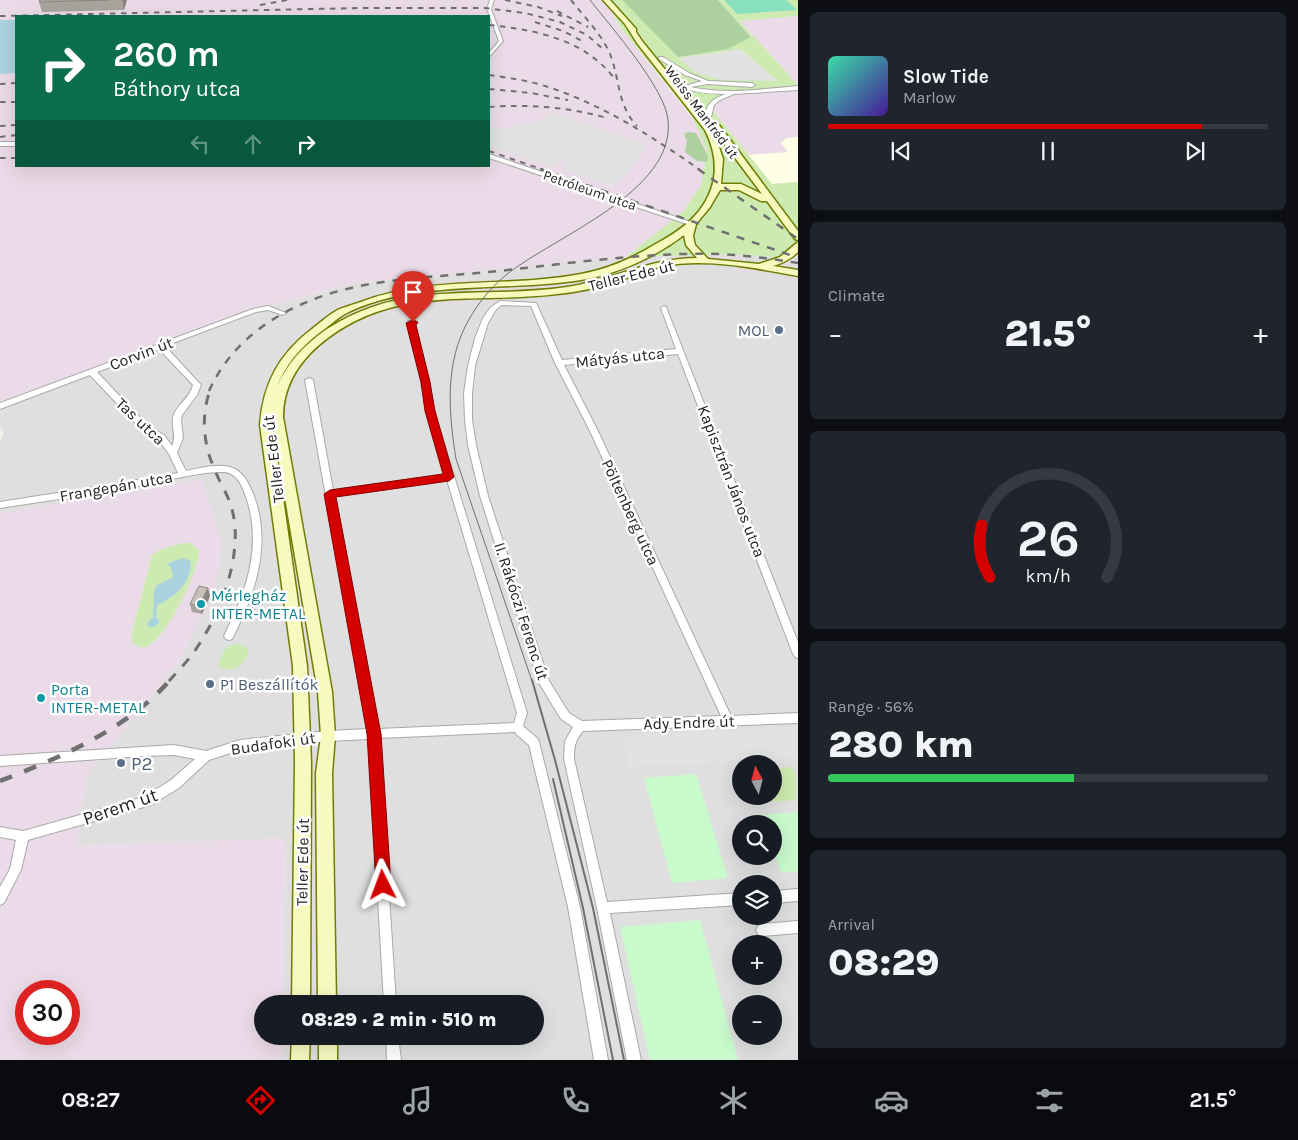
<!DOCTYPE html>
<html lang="en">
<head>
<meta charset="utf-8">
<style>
  :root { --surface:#171b24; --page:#20242c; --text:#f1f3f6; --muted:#9ea1a6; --line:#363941; --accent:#d40000 }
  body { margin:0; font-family:Karla,sans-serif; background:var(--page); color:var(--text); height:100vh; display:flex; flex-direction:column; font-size:19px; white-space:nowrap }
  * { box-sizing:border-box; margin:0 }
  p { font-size:16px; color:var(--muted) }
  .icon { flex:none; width:28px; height:28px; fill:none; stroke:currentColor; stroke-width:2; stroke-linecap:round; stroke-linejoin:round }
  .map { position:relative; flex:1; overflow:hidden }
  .sheet { display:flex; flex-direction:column; gap:12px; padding:12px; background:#0d0f14; width:500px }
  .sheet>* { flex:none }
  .top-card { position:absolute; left:15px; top:15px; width:475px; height:152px; border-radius:0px; box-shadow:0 5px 20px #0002; background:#0b6e4f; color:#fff; overflow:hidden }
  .needle { width:32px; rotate:353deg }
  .controls { position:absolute; left:732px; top:755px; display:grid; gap:10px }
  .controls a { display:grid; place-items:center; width:50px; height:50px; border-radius:50%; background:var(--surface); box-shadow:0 5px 20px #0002; font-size:25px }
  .speed { position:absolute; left:15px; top:980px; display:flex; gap:10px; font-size:25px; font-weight:700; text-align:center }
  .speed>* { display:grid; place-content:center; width:65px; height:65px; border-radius:50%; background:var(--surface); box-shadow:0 5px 20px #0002; line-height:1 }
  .speed .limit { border:8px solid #d22; background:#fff; color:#111 }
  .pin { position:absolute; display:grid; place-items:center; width:42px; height:42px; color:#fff; margin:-51px -21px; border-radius:50% 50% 50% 0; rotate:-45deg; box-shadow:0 0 5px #0007 }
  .pin .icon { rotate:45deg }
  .me { position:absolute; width:55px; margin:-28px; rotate:357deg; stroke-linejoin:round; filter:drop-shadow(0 0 4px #0008) }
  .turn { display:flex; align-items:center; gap:18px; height:105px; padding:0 15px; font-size:22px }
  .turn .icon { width:65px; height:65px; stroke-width:2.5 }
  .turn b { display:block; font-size:35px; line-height:42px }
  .lanes { display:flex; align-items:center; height:48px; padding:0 15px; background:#0003; justify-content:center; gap:25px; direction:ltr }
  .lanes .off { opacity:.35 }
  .big { font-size:38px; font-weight:800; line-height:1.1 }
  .sheet .card { flex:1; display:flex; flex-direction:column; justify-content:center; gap:8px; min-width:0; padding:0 18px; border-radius:8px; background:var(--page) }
  .sheet .dial { align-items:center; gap:0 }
  .dial svg { height:130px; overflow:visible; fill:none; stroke:var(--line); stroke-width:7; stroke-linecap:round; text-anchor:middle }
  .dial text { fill:var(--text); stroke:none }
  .song { display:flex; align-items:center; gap:15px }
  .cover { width:60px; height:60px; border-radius:8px; background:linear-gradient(135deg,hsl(160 70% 55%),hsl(260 70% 35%)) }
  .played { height:5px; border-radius:2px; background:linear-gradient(90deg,var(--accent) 85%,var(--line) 85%) }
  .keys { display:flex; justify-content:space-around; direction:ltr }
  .heat { display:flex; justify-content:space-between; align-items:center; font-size:28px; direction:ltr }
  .charge { height:8px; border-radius:4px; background:linear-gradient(90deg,#34c759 56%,var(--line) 0) }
  .trip { position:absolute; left:254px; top:995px; width:290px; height:50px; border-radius:25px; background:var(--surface); box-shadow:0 5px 20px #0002; font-weight:800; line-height:50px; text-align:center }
  .tabs { display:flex; height:80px; justify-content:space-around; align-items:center; background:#090b0e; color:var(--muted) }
  .tabs .icon { width:35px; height:35px }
  .tabs .active { color:var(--accent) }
  .tabs b { font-size:22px; color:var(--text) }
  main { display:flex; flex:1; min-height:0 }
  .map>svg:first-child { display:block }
  .residential { fill:#e0dfdf; fill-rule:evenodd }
  .industrial { fill:#ebdbe8; fill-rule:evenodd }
  .education { fill:#ffffe5 }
  .grass { fill:#cdebb0 }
  .forest { fill:#add19e }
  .park { fill:#c8facc }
  .pitch { fill:#88e0be }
  .parking { fill:#e2e2e2 }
  .water { fill:#aad3df }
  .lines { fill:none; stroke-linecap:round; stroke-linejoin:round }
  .street-casing { stroke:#a9a9a9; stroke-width:2 }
  .secondary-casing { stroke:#707d05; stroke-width:3 }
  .street { fill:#fff; fill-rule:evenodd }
  .secondary { fill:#f7fabf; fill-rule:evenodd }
  .tram-far1 { stroke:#707070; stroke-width:1 }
  .tram { stroke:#707070; stroke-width:2 }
  .rail-far3 { stroke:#707070; stroke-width:2; stroke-dasharray:5.5 5.5; stroke-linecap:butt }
  .rail-far2 { stroke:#707070; stroke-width:2.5; stroke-dasharray:8 8; stroke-linecap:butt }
  .rail-far1 { stroke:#707070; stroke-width:3; stroke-dasharray:10 10; stroke-linecap:butt }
  .rail { stroke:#707070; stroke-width:4.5; stroke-dasharray:13 13; stroke-linecap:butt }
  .wall { fill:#aba49e }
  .shaded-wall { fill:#8b8681 }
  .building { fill:#c7bfb8; stroke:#8b8681 }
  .route { fill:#d40000; stroke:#8a0000 }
  .service-dot { fill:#5c6f8a; stroke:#fff; stroke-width:2 }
  .culture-dot { fill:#0f9aa8; stroke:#fff; stroke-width:2 }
  .labels { text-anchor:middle; stroke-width:5; stroke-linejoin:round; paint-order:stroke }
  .far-street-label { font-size:14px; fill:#222; stroke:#fff }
  .street-label { font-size:16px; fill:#222; stroke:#fff }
  .service-label { font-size:16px; fill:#4e5e75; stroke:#fff; text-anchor:end }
  .culture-label { font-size:16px; fill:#0d838f; stroke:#fff; text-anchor:start }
  .near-service-label { font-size:19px; fill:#4e5e75; stroke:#fff; text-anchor:start }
  .near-street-label { font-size:19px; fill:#222; stroke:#fff }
</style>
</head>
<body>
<main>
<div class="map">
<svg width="798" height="1060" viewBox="0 0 798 1060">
  <rect width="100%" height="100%" fill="#f2efe9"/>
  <path class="residential" d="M798,252V1060H282V1036H535V1004H283L285,838L77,846L86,776L180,661L0,513V443L4,432L0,426V406L255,310L355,283L602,258ZM741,764H774V796H741ZM741,824H774V856H741ZM741,884H774V916H741ZM741,944H774V976H741ZM741,1004H774V1036H741Z"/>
  <path class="industrial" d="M0,0H606L620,27L696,123L707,151L701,185L684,211L626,257L354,283L255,310L0,406V74L16,73V166H489V16H16V20H0Z
    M798,16V85L739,20Z
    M798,89V182L772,184L714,112V107L724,98L743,93Z
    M202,479L221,540L220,567L213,592L180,661L86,776L77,846L285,838L283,1004H262V1036H282V1060H0V513ZM26,991H69V1034H26Z"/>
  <path class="education" d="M798,137V182L772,184L748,155L788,152L781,143L786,138Z"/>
  <path class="grass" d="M606,0H622L678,57L751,36L718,0H798V16L740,21L798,85V89C773,91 732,86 714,107V112L772,184L798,182V252H784L776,257L735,254L626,257L684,211L701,185L707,151L692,116L620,27Z
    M184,543H191L199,550C200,569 165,643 145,647C140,648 137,646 134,644L131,636L152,555L162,549Z
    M240,644L246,647L249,652C243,666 235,672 219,668C220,654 224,644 240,644Z
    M792,767C796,777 798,791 795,800C783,801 771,805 761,796H774V769Z"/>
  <path class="forest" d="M622,0H718L751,37L728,49L678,57Z
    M688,132L696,133L708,156L707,162L697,161L685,152L687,141L684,134Z"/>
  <path class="park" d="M696,774L728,878L672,883L644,778Z
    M798,812V871L781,873L774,852V824H764L761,815Z
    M700,920L738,1060H650L620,927Z"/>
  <path class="pitch" d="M724,0H786L797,10L737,14Z"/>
  <path class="parking" d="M740,49L778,81L720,80L694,72L679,58Z
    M551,112L646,144L636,162L624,178L612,187L579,175L562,167L566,164L565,162H561L554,168L489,147V128H512L516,124L537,123Z
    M798,726V757L629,767L622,737Z"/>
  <path class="water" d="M0,20H16V73L0,74Z
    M184,558L190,561C194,581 173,599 157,605L156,617L159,620V623L152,628L148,626L147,623L153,617L154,591L157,585L172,578L173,573L168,564L173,561Z"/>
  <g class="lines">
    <g class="street-casing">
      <path id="street" d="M490,0H494L491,9L503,41L489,57V53L499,41L487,9Z
        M659,57H663L689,73L708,81L752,83L755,85L752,87L708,84L690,87C726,95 762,89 798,86V90L734,94L720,100L714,105L711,117L708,119L705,117C706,103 714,98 726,94C704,94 688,91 668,83V81L670,80L685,86L702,81L685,75L659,59Z
        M0,142H16V146H0Z
        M489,154L694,223L695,224L690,225L489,158Z
        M500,301L536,303L562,360L676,349L661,308L664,306L666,307L798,642V658L795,657L793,654L678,354L564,365L597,429L731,716L798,713V723L583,731C575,740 574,747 574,759L607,902L741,893V905L610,913L641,1060H627L597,908L564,759L565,741L573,727L561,719L539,683L480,496L468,445L465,420L464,393L468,366L475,338L483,318L490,308ZM501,305L531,306L555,363L589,429L721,716L582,721L569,713L549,681L488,496L476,445L472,420V393L475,366L488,323L495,311Z
        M268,306L286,313L283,315L268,310L256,312L165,346L201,385L197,395L182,415L181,421L183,438L177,453L186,471C200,468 221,462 235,469C245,474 250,486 254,496C272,545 255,595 232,639L229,640L226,639L224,636C246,593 263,546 246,497C243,488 239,477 229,473C215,468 156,483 139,486C93,494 46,501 0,508V502L101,486L178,473L169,454L158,439L141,429L90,375L0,409V403L253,309ZM159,349L193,385C190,398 176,405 173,417C171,428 177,434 172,446L164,435L147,425L97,372Z
        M408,321H413L417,323L415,325L429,382L434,411L527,713L523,726L538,739L539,742L580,907L608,1060H594L568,907L529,745L517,735L515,732L379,738L396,1004H384L369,739L328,741L240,750L209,760L179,788L151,805L28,840L21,870L4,903L0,905V887L10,869L16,840L0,837V827L23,831L144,797L171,780L195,759L174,755L144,756L0,766V756L174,745L206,751L240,740L328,731L368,729L305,380L309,378L313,380L333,490L445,475L426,411L421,382L407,323ZM447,480L517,713L514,723L378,729L335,496Z
        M798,889V901L774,903V891Z
        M798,921V933L762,936L758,934L756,930L758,926L762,924Z
        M386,1036H398L401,1060H387Z"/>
    </g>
    <g class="secondary-casing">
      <path id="secondary" d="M603,0H610L636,29V32L642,41L713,129L723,159L721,184H741L762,194L712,127L716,125H719L798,231V240L795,239L767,201H761L739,190H720L710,207L696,224L693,236L695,245L708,259L759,264L780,257L798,242V252C791,259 783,263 773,266L798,270V276C755,268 707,258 663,266C648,269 634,276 620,280C600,287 579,292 557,294C471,305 393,283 319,345C297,364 283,388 283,417L332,692L335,736L332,773L336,1004H318L316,773L321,736L318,692L272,421L307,666L311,762L310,1004H292L295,762L293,666L260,425C263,384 279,354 312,329C320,323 327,316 336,311C343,307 353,305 361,302C431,275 508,288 581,274C608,269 631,259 654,245C671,236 687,226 699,211C719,185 719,158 705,130L637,43L625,24ZM684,235L686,245L697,258C651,258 612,280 567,287C482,300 406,278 327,329C305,344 286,364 276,389C285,365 299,349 319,333C327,328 335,320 343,315C409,279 508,292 581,280C618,274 655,257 684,235Z
        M292,1036H310L309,1060H291Z
        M319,1036H337V1060H319Z"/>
    </g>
    <use href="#street" class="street"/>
    <use href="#secondary" class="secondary"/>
    <path class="tram-far1" d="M532,681L456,459C449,415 445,370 464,329C474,308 488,290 506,275C553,237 676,192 668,120C665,88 611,27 590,0"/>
    <path class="tram" d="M532,680L555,760L593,908L624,1060
      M553,779L583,908L613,1060"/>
    <path class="rail-far3" d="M505,0L538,7L562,16
      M571,0C584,17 601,33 610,54C620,79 617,105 637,126
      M260,5L287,0
      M557,11L588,27
      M0,16L358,8H485L525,13L560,22L587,35L604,50
      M535,22L563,31L584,42
      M489,25C536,30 584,39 614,78
      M489,75C503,77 517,79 531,82C592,98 649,134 700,170
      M0,84L16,83
      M489,89L531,93L568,100
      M0,102H16
      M489,107C529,104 568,107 607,118
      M0,126L16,125
      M0,137L16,135
      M489,151L544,170
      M0,158H16"/>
    <path class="rail-far2" d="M540,169L793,256
      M698,169L798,239
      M209,391C227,351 260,323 300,305C359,278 426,278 489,272C566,264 642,252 719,254C746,255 772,259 798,263"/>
    <path class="rail-far1" d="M169,681C176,673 184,665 191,656C219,619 246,552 231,506C228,495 221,485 217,475C204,448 200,419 210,390"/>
    <path class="rail" d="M0,781C59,758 128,729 170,680"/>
  </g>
  <path class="wall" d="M40,0H127L124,10L42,12L39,2Z
    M208,588L210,596L202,614L192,612L190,604Z"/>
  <path class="shaded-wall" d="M122,0H127L124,10Z
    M208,588L210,596L202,614L199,606Z"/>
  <path class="building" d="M40,0H110L39,2Z
    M199,586L208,588L199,606L190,604Z"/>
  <path class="route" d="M413,320L418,322L416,325L430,382L435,411L454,477L449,481L336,497L381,734L391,885L389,891L383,893L378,891L376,885L367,734L324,494L330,490L443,474L425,411L421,382L406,323Z"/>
  <g class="service-dot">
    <circle cx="779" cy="330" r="5"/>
    <circle cx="210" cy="684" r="5"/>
    <circle cx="121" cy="763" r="5"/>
  </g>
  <g class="culture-dot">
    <circle cx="201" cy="604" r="5"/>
    <circle cx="41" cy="698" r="5"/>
  </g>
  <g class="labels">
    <g class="far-street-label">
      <text transform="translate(702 112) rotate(53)" y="5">Weiss Manfréd út</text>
      <text transform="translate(590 190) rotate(19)" y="5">Petróleum utca</text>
    </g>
    <g class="street-label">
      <text transform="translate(631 275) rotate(-14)" y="6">Teller Ede út</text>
      <text transform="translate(141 353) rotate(-21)" y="6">Corvin út</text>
      <text transform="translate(620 357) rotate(-6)" y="6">Mátyás utca</text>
      <text transform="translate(141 421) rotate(43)" y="6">Tas utca</text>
      <text transform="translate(273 459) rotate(-97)" y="6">Teller Ede út</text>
      <text transform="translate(732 481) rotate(69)" y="6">Kapisztrán János utca</text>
      <text transform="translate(116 486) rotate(-10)" y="6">Frangepán utca</text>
      <text transform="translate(631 512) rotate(65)" y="6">Pöltenberg utca</text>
      <text transform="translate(522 611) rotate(72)" y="6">II. Rákóczi Ferenc út</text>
      <text transform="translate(689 722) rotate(-2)" y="6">Ady Endre út</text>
      <text transform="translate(273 743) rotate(-8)" y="6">Budafoki út</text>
      <text transform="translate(302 862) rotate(-89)" y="6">Teller Ede út</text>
    </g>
    <g class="service-label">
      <text x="769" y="336">MOL</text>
      <text x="220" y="690" text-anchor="start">P1 Beszállítók</text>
    </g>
    <g class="culture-label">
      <text x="211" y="601">Mérlegház<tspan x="211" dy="18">INTER-METAL</tspan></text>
      <text x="51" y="695">Porta<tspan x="51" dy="18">INTER-METAL</tspan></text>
    </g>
    <g class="near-service-label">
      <text x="131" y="770">P2</text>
    </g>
    <g class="near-street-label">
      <text transform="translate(120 806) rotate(-19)" y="7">Perem út</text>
    </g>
  </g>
</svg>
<div class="controls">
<a><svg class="needle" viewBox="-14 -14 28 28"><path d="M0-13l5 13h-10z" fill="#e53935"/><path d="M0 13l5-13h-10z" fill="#9ea1a6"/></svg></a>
<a><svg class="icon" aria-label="search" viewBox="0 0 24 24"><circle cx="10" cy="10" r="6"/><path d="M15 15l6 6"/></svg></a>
<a><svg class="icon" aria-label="layers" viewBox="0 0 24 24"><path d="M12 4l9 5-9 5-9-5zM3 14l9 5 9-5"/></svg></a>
<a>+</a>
<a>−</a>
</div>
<div class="speed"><div class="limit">30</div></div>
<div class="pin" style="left:413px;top:322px;background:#d93025"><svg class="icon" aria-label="arrive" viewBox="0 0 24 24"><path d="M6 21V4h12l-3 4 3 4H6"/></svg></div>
<svg class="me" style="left:383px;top:885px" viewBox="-20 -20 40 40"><path d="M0-17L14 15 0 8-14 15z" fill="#d40000" stroke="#fff" stroke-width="4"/></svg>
<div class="trip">08:29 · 2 min · 510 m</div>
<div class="top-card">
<div class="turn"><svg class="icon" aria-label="right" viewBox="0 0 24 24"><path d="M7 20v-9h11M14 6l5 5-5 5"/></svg><div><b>260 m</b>Báthory utca</div></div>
<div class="lanes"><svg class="icon off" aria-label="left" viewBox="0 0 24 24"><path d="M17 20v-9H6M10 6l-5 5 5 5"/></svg><svg class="icon off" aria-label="ahead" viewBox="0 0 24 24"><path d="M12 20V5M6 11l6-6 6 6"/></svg><svg class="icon" aria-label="right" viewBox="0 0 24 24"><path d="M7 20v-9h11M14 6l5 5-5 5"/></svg></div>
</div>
</div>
<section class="sheet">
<div class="card">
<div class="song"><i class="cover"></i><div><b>Slow Tide</b><p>Marlow</p></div></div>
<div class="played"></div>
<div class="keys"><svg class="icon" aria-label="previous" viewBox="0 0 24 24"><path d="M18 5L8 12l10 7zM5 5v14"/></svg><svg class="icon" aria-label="pause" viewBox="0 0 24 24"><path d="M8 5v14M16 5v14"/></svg><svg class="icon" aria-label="next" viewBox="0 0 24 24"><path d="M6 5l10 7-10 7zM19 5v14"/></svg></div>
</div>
<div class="card"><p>Climate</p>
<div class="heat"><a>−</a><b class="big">21.5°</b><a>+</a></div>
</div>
<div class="card dial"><svg viewBox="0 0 100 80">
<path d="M14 69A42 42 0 1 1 86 69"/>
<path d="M14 69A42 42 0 0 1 9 37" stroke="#d40000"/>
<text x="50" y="56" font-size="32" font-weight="700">26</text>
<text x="50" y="72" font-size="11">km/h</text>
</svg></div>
<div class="card"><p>Range · 56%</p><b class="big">280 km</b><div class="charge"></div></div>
<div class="card"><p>Arrival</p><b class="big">08:29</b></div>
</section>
</main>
<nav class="tabs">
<b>08:27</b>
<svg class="icon active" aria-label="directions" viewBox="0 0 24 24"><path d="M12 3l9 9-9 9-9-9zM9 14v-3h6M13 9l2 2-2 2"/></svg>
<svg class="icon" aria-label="music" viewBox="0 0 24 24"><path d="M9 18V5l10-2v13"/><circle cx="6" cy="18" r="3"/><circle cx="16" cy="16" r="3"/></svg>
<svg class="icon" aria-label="phone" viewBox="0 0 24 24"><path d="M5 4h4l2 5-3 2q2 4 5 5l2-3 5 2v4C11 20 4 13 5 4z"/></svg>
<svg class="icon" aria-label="climate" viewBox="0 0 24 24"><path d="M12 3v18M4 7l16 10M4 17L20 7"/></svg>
<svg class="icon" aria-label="car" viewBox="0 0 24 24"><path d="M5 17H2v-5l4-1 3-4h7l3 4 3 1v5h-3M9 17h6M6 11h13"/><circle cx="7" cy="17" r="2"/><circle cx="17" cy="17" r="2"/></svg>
<svg class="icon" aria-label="filters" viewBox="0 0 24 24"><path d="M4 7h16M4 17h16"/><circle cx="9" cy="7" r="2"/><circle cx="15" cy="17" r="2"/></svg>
<b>21.5°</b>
</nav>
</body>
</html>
